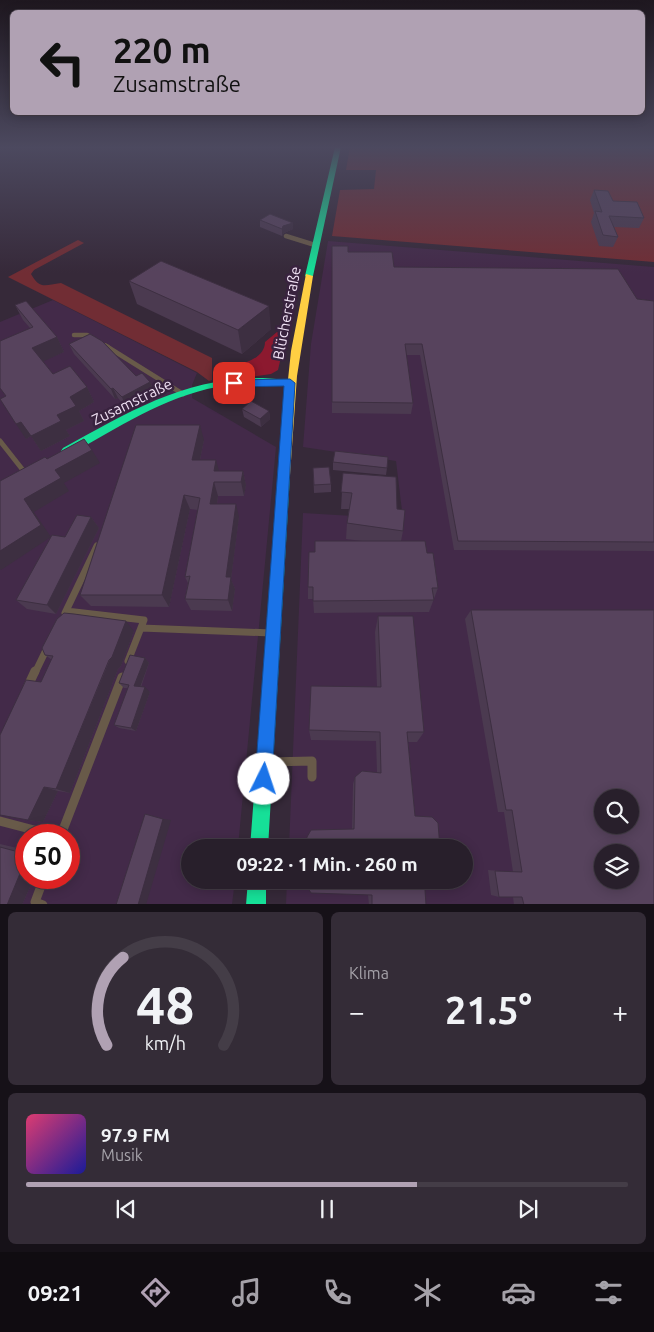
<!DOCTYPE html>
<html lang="de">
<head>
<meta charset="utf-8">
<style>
  :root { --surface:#281f2b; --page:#342c37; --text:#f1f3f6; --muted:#a5a2a9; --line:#443d47; --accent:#b0a1b3 }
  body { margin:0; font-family:Ubuntu,sans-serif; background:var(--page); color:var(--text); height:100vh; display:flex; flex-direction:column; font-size:19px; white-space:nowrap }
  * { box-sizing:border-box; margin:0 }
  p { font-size:16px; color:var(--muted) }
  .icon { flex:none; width:28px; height:28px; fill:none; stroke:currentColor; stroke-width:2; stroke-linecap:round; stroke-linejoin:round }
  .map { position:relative; height:904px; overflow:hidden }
  .details { display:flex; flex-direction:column; gap:8px; padding:8px; background:#161118; flex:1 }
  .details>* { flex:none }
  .top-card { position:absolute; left:10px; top:10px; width:635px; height:105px; border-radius:8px; box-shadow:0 2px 12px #0003,0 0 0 1px var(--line); background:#b0a1b3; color:#111; overflow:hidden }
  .tools { position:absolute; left:594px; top:789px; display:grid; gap:10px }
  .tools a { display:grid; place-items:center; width:45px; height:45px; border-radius:50%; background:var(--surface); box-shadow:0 2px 12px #0003,0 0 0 1px var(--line); font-size:25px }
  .speed { position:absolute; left:15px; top:824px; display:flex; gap:10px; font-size:25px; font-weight:700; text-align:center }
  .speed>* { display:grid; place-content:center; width:65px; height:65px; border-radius:50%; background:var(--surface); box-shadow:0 2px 12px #0003,0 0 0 1px var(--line); line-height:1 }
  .speed .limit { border:8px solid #d22; background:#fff; color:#111 }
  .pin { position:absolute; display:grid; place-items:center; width:42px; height:42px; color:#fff; margin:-21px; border-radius:10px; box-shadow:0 2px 8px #0006 }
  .me { position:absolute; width:55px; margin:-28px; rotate:4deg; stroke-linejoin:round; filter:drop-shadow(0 0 4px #0008) }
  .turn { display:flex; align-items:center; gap:18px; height:105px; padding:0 20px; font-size:22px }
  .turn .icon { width:65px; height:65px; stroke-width:2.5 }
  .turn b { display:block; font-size:35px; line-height:42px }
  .big { font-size:38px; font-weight:700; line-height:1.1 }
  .details .widget { flex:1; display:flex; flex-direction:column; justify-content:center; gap:8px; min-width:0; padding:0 18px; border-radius:8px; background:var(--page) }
  .details .dial { align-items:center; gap:0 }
  .dial svg { height:130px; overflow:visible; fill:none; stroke:var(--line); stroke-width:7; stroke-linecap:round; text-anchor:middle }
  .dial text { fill:var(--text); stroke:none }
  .song { display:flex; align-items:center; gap:15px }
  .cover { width:60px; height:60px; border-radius:8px; background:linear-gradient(135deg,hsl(340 70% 55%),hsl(240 70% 35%)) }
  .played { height:5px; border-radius:2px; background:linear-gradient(90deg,var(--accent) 65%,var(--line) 65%) }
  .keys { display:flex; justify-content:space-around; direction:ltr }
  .heat { display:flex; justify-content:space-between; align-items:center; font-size:28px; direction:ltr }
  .details .tiles { flex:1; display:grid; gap:8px; grid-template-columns:1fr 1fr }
  .widget:last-child { grid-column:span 2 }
  .trip { position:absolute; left:181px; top:839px; width:292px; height:50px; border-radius:25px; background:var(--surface); box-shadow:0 2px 12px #0003,0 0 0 1px var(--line); font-weight:700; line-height:50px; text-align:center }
  .tab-bar { display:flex; height:80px; justify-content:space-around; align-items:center; background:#100c11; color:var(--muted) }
  .tab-bar .icon { width:35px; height:35px }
  .tab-bar .active { color:var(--accent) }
  .tab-bar b { font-size:22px; color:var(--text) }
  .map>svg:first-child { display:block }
  .built { fill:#432a49; fill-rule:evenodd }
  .green { fill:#712d34 }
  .forest { fill:#8c192f }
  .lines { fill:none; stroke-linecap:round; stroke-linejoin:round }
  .lane-far3 { stroke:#685a49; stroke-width:4.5 }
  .lane-far2 { stroke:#685a49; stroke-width:5 }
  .lane-far1 { stroke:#685a49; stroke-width:7 }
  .lane { stroke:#685a49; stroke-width:9 }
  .fast { fill:#16e098; fill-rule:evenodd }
  .slow { fill:#ffcf43; fill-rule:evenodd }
  .wall { fill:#4b3a50 }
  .shaded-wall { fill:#3d2f41 }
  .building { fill:#57435d; stroke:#3d2f41; fill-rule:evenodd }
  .route { fill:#1a73e8; stroke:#114b97 }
  .labels { text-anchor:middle; stroke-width:5; stroke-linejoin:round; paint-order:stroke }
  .street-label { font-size:15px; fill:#f1e2f5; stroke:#39233f }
</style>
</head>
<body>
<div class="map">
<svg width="654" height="905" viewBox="0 0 654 905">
  <rect width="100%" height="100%" fill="#362939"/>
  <path class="built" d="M328,241L654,267V904L286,905L287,880H465V848L289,847L303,513L403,519L396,461L303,447L311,344ZM602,798H630V825H602ZM602,852H630V880H602Z
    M53,300L197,373L192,385V398L276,447L238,847L190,848V880H235L232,904L0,905V322ZM26,835H69V878H26Z"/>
  <path class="green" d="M350,147H637L654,150V262L332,236L340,190L374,189L376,170H346Z
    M78,240L84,243L34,270L31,274C40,290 45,285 61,283L212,358V380L209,381L197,372L8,277Z"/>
  <path class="forest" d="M277,332L286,335L278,370L271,374L238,379L236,365C248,363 265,356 265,342Z"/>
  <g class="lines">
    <path class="lane-far3" d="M286,236L315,245
      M74,335H87L94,339
      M104,345L108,347"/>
    <path class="lane-far2" d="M106,346L183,394
      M0,441L26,474"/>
    <path class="lane-far1" d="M66,611L144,620L128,661
      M65,613L97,546
      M141,628L271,633
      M35,673L47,648"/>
    <path class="lane" d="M28,686L35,671
      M269,762L312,761V777
      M0,821L53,835
      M61,835L122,677
      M43,905L35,902L44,878"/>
    <path class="fast" d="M335,147H341L313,276L309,278L305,276Z
      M263,378L290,380L295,383L290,386C266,385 241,383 217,387C164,397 117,428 71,454H63L61,451L63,448C129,412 185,377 263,378Z
      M284,470L288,472L290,475L268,848H250L278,475L280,472Z
      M248,880H266V905H246Z"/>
    <path class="slow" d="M306,274L313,276L297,376L290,475L288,478H280L278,475L291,351Z"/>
  </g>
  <path class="wall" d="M594,190L644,218L639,228L614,227L618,237L613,247L599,246L591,222L594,213L590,200Z
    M260,220L293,229L284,233L282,236L260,227Z
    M332,246L394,267L654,301V551L454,550L420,355H406L413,403L411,414L332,413Z
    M129,281L271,329L242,354L137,304Z
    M15,305L57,337L64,352L43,361L53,374L87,387L94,402L79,411L84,421L66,430L70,436L41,451L31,436L26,439L6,396L30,328L23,320Z
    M69,344L136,376L150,382L154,392L126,407L118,398L115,399L74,354Z
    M242,409L269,411L270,419L261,427L244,417Z
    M204,440L200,460L219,471H243L246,485L244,496H218L217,504L239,517L231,579L235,589L232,611L191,610L185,599L188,583L185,577L198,510L190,509L169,607L91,606L80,595Z
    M333,462L387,468L386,475L333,470Z
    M313,468L331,484V492L314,493Z
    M343,473L397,509L403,531L401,541L427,553L438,588L429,612L314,613L313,599H308V587L315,552L362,541L346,539L347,523L349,509H341Z
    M91,517L99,528L56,614L27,609L16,600Z
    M471,610L654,905H514L513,897H499L491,895L488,870L513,872L504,812H498L465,619Z
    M378,616L424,732L417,742H408L415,816L352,829L353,784L355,777L377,772L376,741L311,740L309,730L377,687L375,632Z
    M134,631L121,666L118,669L70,793L58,791L43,822L28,820L41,682L52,660L45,655Z
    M145,658L149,663L141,687L150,692L136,731L119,728L114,725L128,688H124L119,683Z
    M0,844L26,850V878H34L22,905H0Z
    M305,880L426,905H369L368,895Z"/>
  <path class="shaded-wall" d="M293,223V229L284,233L282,236V229L283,226Z
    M269,306L271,329L242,354L238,330Z
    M57,337L64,352L40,363L32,348Z
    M150,382L154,392L126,407L122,397Z
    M87,387L94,402L79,411L84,421L66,430L70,436L41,451L31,436L26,439L16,424L21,422L57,415L70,397Z
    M113,388L118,398L115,399L111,389Z
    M269,411L270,419L261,427L260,419Z
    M200,425L204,440L197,474L192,460Z
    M92,450L100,463L64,483L69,491L34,512L51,537L1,570L0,569V551L24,499L55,470Z
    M216,460L220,474L214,471Z
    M243,471L246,485L244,496L241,482Z
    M214,482L218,496L215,517L210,504Z
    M184,495L190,509L169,607L162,595Z
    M236,504L239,517L231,579L235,589L232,611L228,600L226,577Z
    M91,517L99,528L56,614L47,605Z
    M126,621L134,631L121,666L118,669L70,793L56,789Z
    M145,658L149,663L139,690L134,686Z
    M145,687L150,692L136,731L131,728Z
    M44,787L58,791L43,822L28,820Z
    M163,819L171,820L146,905H138Z
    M26,859V878H34L22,905H7Z"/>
  <path class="building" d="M594,190L608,191L613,201L637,202L644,218L609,216L618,237L603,235L595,211L602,212Z
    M270,214L293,223L283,226L282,229L260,220Z
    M332,246H348V252H392L394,267L618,269L637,299L654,301V542L458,541L422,344H405L413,403L332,402Z
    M161,261L269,306L238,330L129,281Z
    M26,301L57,337L32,348L53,374L70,366L87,387L70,397L76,406L57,415L61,421L31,436L21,422L16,424L0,399L6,396L0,388V341L33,327L15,305Z
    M90,334L102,341L136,376L142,373L150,382L122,397L113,388L111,389L69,344Z
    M251,401L269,411L260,419L242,409Z
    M136,425H200L192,460H216L214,471H243L241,482H214L210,504H236L226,577H231L228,600L185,599L190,576L185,577L200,498L184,495L162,595H80Z
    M84,439L92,450L55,470L61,478L24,499L41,525L0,551V481L45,457L47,459Z
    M335,451L388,457L387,468L333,462Z
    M329,467L331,484L314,485L313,468Z
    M343,473L396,477L397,509L405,510L403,531L347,523L352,493L341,492Z
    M77,515L91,517L47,605L16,600L52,535L65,537Z
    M315,541H425L427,553H433L438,588H432L434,600L313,601V587H308L309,552H315Z
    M471,610H654V905H524L522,897H499L495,871L522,872L512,810H506ZM602,798H630V825H602ZM602,852H630V880H602Z
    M64,613L74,614L126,621L112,657L109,660L56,789L44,787L28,820L0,815V735L26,680L41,682L53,656L45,655L42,648L57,619Z
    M378,616H413L424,732H407L415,816L432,817L438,823L440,848H306L307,837L311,830L354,829L355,777L362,771L381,773L380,732L309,730L311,686L381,687Z
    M130,655L145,658L134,686L145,687L131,728L114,725L129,685L119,683Z
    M145,814L163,819L138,905H116Z
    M0,847L26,854V859L7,905H0Z
    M305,880H419L425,890L426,905H372V895L311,893L305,883Z"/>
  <linearGradient id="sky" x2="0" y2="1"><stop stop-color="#1e171f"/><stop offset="0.54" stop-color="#4c495f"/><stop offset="1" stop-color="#4c495f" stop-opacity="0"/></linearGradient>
  <rect width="654" height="273" fill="url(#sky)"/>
  <path class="route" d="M290,379L295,383L272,779L270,785L264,788L258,785L255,779L284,386L234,387L229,383L234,380Z"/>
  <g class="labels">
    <g class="street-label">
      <text transform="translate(287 313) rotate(-79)" y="5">Blücherstraße</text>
      <text transform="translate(132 402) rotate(-26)" y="5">Zusamstraße</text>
    </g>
  </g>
</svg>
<div class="tools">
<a><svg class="icon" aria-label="search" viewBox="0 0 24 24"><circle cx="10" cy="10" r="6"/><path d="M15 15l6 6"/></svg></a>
<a><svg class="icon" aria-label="layers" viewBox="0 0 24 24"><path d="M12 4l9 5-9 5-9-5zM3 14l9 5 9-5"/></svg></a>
</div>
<div class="speed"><div class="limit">50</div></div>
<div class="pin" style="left:234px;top:383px;background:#d93025"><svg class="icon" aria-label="arrive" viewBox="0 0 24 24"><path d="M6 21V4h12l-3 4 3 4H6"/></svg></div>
<svg class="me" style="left:264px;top:779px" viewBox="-20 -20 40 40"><circle r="19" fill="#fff"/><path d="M0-13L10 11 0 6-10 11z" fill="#1a73e8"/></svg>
<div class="trip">09:22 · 1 Min. · 260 m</div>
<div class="top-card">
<div class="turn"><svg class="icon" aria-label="left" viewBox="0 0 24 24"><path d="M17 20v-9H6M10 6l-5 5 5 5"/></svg><div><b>220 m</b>Zusamstraße</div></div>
</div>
</div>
<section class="details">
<div class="tiles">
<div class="widget dial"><svg viewBox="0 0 100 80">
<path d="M14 69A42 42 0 1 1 86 69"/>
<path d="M14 69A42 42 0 0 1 24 15" stroke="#b0a1b3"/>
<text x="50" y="56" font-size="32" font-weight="700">48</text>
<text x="50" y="72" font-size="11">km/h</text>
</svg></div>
<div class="widget"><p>Klima</p>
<div class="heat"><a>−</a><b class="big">21.5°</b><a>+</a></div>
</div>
<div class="widget">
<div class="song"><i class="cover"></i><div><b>97.9 FM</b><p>Musik</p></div></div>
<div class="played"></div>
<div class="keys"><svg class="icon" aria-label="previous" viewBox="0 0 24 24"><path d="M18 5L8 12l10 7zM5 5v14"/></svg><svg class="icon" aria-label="pause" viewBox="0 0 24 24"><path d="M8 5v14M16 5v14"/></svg><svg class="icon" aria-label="next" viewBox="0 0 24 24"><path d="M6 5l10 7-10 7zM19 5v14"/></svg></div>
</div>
</div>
</section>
<nav class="tab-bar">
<b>09:21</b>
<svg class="icon active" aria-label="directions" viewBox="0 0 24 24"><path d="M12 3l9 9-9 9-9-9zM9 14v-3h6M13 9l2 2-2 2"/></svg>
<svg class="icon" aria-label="music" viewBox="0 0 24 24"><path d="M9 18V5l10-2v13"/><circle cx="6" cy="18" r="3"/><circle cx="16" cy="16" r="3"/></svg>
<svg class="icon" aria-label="phone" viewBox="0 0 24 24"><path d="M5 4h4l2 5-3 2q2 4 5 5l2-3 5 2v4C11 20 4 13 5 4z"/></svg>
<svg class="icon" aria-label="climate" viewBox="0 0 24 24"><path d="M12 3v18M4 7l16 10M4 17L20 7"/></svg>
<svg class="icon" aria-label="car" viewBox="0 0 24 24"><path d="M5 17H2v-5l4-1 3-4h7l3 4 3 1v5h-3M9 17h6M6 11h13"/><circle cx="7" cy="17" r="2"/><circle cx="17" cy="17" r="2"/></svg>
<svg class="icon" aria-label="filters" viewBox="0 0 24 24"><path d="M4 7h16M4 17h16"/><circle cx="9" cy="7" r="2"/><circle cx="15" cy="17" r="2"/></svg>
</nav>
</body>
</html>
